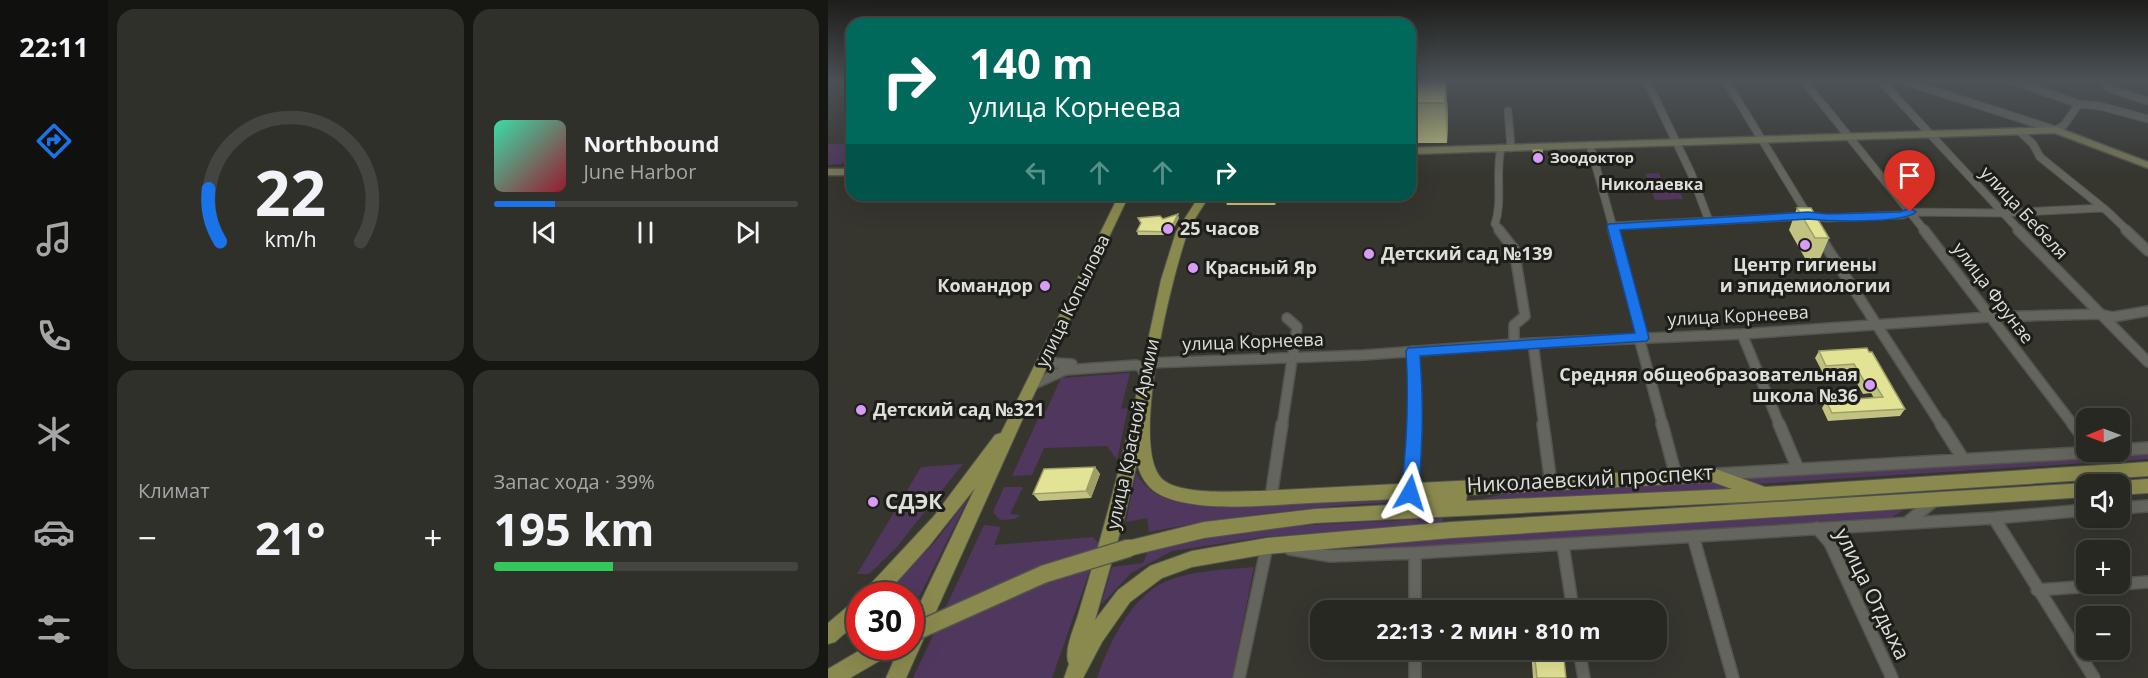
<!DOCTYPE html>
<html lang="ru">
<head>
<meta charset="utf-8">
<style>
  :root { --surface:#282823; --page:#30302b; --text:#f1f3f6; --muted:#a5a6a6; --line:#444441; --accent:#1a73e8 }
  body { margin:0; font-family:"Open Sans",sans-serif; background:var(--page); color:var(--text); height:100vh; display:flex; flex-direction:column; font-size:22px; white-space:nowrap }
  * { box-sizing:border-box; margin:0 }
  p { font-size:20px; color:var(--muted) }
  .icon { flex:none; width:33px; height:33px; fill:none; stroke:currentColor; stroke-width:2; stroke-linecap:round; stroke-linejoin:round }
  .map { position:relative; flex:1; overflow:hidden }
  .side { display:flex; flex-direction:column; gap:9px; padding:9px; background:#161613; width:720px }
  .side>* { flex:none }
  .banner { position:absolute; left:18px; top:18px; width:570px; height:183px; border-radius:18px; box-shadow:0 6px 24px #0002,0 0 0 2px var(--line); background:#00695c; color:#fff; overflow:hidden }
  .needle { width:39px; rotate:269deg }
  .tools { position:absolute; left:1248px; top:408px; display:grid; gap:12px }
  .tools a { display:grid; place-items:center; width:54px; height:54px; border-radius:12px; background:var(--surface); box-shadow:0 6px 24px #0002,0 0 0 2px var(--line); font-size:30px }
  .speed { position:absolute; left:18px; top:582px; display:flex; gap:12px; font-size:30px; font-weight:700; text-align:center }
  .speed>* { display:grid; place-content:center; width:78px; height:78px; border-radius:50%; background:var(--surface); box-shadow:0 6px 24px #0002,0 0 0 2px var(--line); line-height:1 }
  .speed .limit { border:9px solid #d22; background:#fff; color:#111 }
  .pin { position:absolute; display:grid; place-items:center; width:51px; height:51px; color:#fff; margin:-62px -26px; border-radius:50% 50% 50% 0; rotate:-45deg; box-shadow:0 0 6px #0007 }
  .pin .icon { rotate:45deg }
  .me { position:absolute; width:66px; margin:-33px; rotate:6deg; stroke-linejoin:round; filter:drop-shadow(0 0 4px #0008) }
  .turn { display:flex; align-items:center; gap:21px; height:126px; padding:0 24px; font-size:27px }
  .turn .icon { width:78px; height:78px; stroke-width:2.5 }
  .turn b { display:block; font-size:42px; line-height:51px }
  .lanes { display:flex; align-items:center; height:57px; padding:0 24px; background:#0003; justify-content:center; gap:30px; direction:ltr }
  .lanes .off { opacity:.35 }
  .big { font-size:45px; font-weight:700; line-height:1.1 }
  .side .widget { flex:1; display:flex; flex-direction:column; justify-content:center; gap:9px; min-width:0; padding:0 21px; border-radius:18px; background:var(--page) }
  .side .dial { align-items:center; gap:0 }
  .dial svg { height:156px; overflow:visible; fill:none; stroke:var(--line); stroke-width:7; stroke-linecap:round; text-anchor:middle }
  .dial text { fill:var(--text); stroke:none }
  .song { display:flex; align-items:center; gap:18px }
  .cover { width:72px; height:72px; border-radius:9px; background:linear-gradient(135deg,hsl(160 70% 55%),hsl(350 70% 35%)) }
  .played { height:6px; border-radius:3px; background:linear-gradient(90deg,var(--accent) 20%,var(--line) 20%) }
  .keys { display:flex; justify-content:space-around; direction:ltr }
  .heat { display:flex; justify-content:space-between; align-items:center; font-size:33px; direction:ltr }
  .charge { height:9px; border-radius:4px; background:linear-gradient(90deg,#34c759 39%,var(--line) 0) }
  .side .tiles { flex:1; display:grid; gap:9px; grid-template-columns:repeat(2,1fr) }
  .trip { position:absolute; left:482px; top:600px; width:357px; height:60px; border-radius:18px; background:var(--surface); box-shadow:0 6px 24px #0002,0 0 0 2px var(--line); font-weight:700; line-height:60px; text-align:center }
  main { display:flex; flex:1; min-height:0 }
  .tab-bar { display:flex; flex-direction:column; width:108px; justify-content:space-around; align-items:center; background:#10100e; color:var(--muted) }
  .tab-bar .icon { width:42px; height:42px }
  .tab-bar .current { color:var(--accent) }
  .tab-bar b { font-size:27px; color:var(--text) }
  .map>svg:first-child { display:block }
  .green { fill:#50375e }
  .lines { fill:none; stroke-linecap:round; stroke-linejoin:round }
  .street-far2-casing { stroke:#53544e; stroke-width:9 }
  .street-far1-casing { stroke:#53544e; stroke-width:12 }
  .street-casing { stroke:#53544e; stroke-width:14 }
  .secondary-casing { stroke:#53544e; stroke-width:3 }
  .primary-casing { stroke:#53544e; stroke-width:2 }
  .street-far2 { stroke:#64655c; stroke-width:7 }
  .street-far1 { stroke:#64655c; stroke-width:9 }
  .street { stroke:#64655c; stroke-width:11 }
  .secondary { fill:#777856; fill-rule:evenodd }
  .primary { fill:#8a8a4f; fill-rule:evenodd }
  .primary-bridge-casing { stroke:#53544e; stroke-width:20; stroke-linecap:butt }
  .primary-bridge { stroke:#8a8a4f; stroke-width:17 }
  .wall { fill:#c2c380 }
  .shaded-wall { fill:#9e9f68 }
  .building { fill:#e2e395; stroke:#9e9f68; stroke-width:1.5 }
  .route { fill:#1a73e8; stroke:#114b97; stroke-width:1.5 }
  .poi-dot { fill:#d89bf8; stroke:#1d1d1a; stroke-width:2 }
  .labels { text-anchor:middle; stroke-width:6; stroke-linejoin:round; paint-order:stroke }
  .far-poi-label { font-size:15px; font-weight:bold; fill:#dfdfda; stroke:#1d1d1a; text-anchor:start }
  .far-neighbourhood-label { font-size:16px; font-weight:bold; fill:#dfdfda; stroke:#1d1d1a }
  .street-label { font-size:18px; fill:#dfdfda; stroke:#1d1d1a }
  .poi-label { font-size:18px; font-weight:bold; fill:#dfdfda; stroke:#1d1d1a; text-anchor:start }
  .near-street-label { font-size:21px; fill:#dfdfda; stroke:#1d1d1a }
  .near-poi-label { font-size:21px; font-weight:bold; fill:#dfdfda; stroke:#1d1d1a; text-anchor:start }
</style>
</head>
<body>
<main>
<nav class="tab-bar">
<b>22:11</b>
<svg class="icon current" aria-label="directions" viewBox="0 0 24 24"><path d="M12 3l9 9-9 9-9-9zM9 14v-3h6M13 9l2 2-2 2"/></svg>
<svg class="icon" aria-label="music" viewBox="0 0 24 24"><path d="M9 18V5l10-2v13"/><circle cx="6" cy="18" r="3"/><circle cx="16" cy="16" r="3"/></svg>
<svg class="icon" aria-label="phone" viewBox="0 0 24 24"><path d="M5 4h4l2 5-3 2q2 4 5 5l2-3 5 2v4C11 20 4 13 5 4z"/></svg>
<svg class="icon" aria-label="climate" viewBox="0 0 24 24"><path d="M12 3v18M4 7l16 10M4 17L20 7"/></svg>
<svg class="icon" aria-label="car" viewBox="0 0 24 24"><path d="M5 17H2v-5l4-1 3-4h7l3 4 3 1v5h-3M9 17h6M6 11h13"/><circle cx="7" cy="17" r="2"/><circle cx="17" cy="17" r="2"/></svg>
<svg class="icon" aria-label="filters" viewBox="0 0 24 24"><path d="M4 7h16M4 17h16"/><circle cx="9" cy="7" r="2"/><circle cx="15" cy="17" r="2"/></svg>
</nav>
<section class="side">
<div class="tiles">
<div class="widget dial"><svg viewBox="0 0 100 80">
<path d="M14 69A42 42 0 1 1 86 69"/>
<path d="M14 69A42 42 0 0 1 8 42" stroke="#1a73e8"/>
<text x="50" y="56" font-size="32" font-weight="700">22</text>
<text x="50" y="72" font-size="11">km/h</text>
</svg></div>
<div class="widget">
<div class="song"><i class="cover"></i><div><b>Northbound</b><p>June Harbor</p></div></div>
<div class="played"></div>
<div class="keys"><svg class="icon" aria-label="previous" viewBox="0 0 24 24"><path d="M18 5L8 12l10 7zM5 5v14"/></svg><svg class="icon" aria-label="pause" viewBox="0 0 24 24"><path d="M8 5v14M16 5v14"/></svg><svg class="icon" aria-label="next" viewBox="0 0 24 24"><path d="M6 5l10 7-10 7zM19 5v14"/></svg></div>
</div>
<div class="widget"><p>Климат</p>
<div class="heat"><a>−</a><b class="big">21°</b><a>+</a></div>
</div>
<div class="widget"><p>Запас хода · 39%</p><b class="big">195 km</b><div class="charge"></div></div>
</div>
</section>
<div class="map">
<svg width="1320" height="678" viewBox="0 0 1320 678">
  <rect width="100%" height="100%" fill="#36362f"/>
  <path class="green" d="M24,143V154L14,164L0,165V144Z
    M831,173L835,183H848L855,199L827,200L817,174Z
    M302,373L293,409L300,408L289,460L279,446L216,448L204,475L184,476L210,419L219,409L233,378Z
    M1320,454V459L927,484L913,478Z
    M135,464L68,548L41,574H29L93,467Z
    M308,473C326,502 346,501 377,503L616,496C580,504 543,502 507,506C444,512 383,520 321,532L319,518L298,522Z
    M882,482L900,484L912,490L628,504L677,494Z
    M176,487H195L182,514L193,515L187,519L172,520L165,512Z
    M141,497L83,613L82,596L56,595L108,541Z
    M1078,509L1064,517L584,547H533L569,541Z
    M615,518V524L435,537L344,551L303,573L273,605L284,567L315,563L320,551L423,528Z
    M156,525L173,527L166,545L265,537L271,544L224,678H85Z
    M426,567L404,678H269C280,646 298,608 326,588C353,570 395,570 426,567Z"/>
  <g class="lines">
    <g class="street-far2-casing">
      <path id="street-far2" d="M819,81L863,173L881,221
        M898,81L981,217
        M976,81L1097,231
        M1053,81L1192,231
        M1076,81L1228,130L1236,125L1251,104
        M1185,81L1251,104L1272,106L1320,119
        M1276,81L1282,89L1320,101
        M680,111L683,148
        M1191,131L1205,144L1212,157L1279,211L1300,231
        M762,145L786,231
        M785,226L979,216L1000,218L1074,215L1082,212L1174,213L1274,208
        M673,231L667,224C675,200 667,174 673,148"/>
    </g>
    <g class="street-far1-casing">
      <path id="street-far1" d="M671,230L686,249L697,316L686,325V344
        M785,230L815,338H811L835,426
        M1096,230L1246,426
        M1190,230L1320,362
        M1298,230L1320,251
        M992,237L1114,426
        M914,334L952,426
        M705,343L716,426
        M585,351L587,426
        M217,359L228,363L244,364
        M320,363L536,355L686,344L914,334L1161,317L1271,314L1285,317L1320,311
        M204,385L237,370L308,365L313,367L318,376
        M454,426L469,327L459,318"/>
    </g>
    <g class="street-casing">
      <path id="street" d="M715,424L723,484
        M834,424L848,476
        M951,424L970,469
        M1113,424L1135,459
        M1245,424L1258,441
        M1292,450L1320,448
        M890,474L1268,452
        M582,493L587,424
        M443,497L454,424
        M1292,508L1320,506
        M1166,518L1266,678
        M1081,521L1107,500
        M989,528L1002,543L1064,678
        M865,536L905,678
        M735,545L745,610
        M462,549L502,556L587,553L1166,518L1258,510
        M587,553V610
        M1209,590L1320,582
        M587,650V678
        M751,650L756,678
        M411,678L439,546H442"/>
    </g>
    <g class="secondary-casing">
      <path id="secondary" d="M1228,127L1320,162V168L1227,133L582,154V148Z
        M0,169H24V175H0Z"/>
    </g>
    <g class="primary-casing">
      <path id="primary" d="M291,195H301L200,407L78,678H58L72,646H82V624L147,488L101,546L56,596H34L37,590L106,516L167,435L173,433Z
        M372,195H382C375,207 364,221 359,234C344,277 301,447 334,479C353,496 409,491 433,491L885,468L937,487L1320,462V476L938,501L487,523L376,538L301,556L295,554L292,548L295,542L376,522L487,509L582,504L583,501L592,498C555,500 519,501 482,503C441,505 365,514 329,493C318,486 312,475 309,463L297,515L267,620L290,590L322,566L364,551L439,538L623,522L1258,483L1262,484H1258V497L623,538L439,554L364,567L334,578L302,602L274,642L255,678H236L241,664C235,652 246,628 250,615C269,553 286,491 301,428L306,423L307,401L333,280L348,232ZM885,482L904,489L638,501L639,495Z
        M1320,479V493L1292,495V484H1286L1292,481Z
        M32,598V620L7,642L0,644V623L26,601Z
        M39,646H67L65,653L22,678H0V669Z"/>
    </g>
    <use href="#street-far2" class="street-far2"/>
    <use href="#street-far1" class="street-far1"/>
    <use href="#street" class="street"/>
    <use href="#secondary" class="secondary"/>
    <use href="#primary" class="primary"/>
    <g class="primary-bridge-casing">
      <path id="primary-bridge" d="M82,634L216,574L301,548"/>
    </g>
    <use href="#primary-bridge" class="primary-bridge"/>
  </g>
  <path class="wall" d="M582,81H618L620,119L619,143H582Z
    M705,150L715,158V162H706Z
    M309,195H352L350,198L311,200Z
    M396,195H450L447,205H399Z
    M969,208L1001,238L992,259L978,260L961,230Z
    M351,218L342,235H310L309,231L335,219Z
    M1039,348L1077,409L1072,416L1000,421L994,408L998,401L1046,398L1043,393L1035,394L1022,371L995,373L987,358L991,351Z
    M267,467L272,474L263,498L211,501L205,494Z
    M703,650H735L738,678H705Z"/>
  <path class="shaded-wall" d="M618,81L620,119L619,143L617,103Z
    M444,195H450L447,205Z
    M350,214L351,218L342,235L341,232Z
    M267,467L272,474L263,498L258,491Z"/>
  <path class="building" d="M582,81H618L617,103H582Z
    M705,150H714L715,158H706Z
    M969,208H983L1001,238H987Z
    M350,214L341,232L309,231L313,223L310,218L332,216L335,219Z
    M1039,348L1041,352H1044L1077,409L1004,413L998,401L1055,397L1048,386H1039L1026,364L998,366L991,351Z
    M267,467L258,491L205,494L216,469Z
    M706,650H735L738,678H709Z"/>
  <linearGradient id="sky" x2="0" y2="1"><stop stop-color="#1e1e1a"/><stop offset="0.46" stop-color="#4c5258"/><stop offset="1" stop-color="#4c5258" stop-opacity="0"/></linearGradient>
  <rect width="1320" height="176" fill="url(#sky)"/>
  <path class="route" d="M1082,208L1088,212C1074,224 1000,221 980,219L792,230L821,338L819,341L592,356C596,403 595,446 590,493L588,498L582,500L576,498L573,493C579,445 581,400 578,351L580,348L807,333L779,226L781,224L980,212L1000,214L1072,212Z"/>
  <g class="poi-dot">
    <circle cx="710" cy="158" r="6"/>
    <circle cx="340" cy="229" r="6"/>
    <circle cx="977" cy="245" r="6"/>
    <circle cx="541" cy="254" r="6"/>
    <circle cx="365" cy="268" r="6"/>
    <circle cx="217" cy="286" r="6"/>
    <circle cx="1042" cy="385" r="6"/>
    <circle cx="33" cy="410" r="6"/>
    <circle cx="45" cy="502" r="6"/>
  </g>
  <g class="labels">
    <g class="far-poi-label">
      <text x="722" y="163">Зоодоктор</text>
    </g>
    <g class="far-neighbourhood-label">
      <text x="824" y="190">Николаевка</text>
    </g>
    <g class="street-label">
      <text transform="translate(1196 213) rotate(47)" y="6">улица Бебеля</text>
      <text transform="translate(1165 293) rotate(53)" y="6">улица Фрунзе</text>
      <text transform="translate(245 301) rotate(-64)" y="6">улица Копылова</text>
      <text transform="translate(910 316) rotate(-3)" y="6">улица Корнеева</text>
      <text transform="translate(425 342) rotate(-2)" y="6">улица Корнеева</text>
      <text transform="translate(305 434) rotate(-78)" y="6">улица Красной Армии</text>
    </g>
    <g class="poi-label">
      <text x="352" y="235">25 часов</text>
      <text x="553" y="260">Детский сад №139</text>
      <text x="977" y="271" text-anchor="middle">Центр гигиены<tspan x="977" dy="21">и эпидемиологии</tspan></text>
      <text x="377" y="274">Красный Яр</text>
      <text x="205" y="292" text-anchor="end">Командор</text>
      <text x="1030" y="381" text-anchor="end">Средняя общеобразовательная<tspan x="1030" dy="21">школа №36</tspan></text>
      <text x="45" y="416">Детский сад №321</text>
    </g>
    <g class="near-street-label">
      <text transform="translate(762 479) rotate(-3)" y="7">Николаевский проспект</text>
      <text transform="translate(1044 594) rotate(64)" y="7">улица Отдыха</text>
    </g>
    <g class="near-poi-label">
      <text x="57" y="509">СДЭК</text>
    </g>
  </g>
</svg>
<div class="tools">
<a><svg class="needle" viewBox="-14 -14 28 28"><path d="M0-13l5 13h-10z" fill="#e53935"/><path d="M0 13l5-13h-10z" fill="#a5a6a6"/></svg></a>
<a><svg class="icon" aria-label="sound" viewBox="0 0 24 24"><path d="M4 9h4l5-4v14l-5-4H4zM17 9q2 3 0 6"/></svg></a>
<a>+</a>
<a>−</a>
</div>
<div class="speed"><div class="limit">30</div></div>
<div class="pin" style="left:1082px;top:212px;background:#d93025"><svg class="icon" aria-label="arrive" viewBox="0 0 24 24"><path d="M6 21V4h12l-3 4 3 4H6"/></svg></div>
<svg class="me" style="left:582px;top:493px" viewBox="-20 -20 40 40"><path d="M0-17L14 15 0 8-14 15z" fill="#1a73e8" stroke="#fff" stroke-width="4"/></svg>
<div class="trip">22:13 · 2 мин · 810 m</div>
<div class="banner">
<div class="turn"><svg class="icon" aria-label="right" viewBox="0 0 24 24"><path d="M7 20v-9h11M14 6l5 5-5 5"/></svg><div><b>140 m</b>улица Корнеева</div></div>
<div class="lanes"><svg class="icon off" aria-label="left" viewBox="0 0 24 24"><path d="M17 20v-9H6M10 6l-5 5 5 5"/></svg><svg class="icon off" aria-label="ahead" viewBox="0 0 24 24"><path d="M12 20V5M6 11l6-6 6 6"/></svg><svg class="icon off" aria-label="ahead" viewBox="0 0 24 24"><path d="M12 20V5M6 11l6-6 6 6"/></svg><svg class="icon" aria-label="right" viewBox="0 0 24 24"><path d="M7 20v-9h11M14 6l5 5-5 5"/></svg></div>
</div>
</div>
</main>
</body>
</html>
